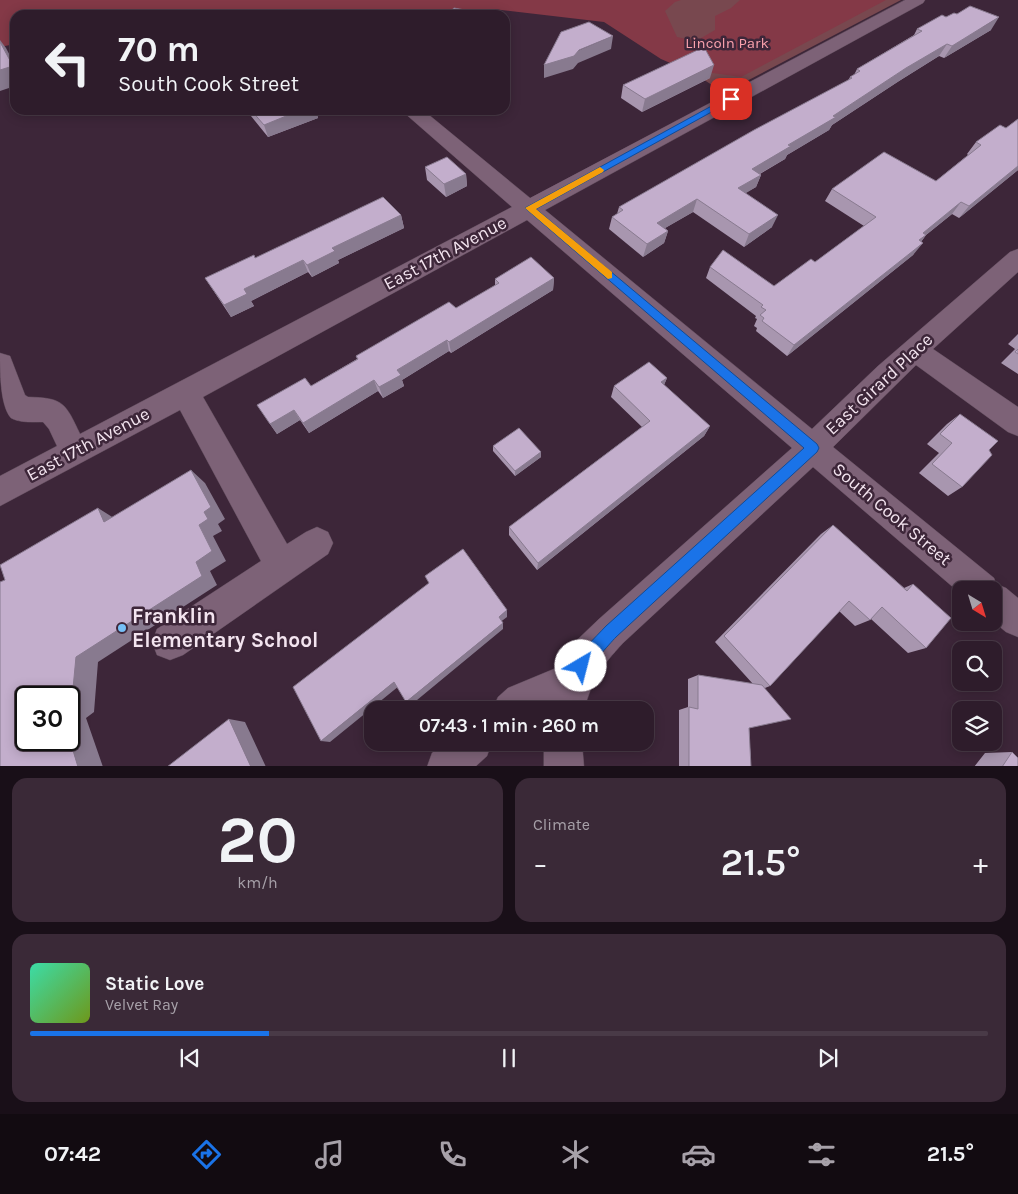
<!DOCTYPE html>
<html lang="en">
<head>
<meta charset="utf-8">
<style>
  :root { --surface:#2e1c2b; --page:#3a2937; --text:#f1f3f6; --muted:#a7a1a9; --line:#493a47; --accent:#1a73e8 }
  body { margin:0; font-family:Karla,sans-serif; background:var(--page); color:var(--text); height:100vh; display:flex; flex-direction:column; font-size:19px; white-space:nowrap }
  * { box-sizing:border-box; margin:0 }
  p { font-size:16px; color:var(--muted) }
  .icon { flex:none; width:28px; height:28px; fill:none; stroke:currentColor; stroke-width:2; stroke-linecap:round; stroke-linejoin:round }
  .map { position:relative; height:766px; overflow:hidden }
  .panel { display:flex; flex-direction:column; gap:12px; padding:12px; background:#190f18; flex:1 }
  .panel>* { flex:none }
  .hud { position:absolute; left:10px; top:10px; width:500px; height:105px; border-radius:15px; box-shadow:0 2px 12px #0003,0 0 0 1px var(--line); background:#2e1c2b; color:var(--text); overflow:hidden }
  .needle { width:32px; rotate:142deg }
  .controls { position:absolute; left:952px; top:581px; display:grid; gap:10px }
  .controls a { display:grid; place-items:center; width:50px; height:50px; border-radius:10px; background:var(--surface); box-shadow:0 2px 12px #0003,0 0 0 1px var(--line); font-size:25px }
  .speed { position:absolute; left:15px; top:686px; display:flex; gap:10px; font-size:25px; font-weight:700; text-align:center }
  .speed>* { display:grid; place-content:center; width:65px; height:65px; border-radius:50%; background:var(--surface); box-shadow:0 2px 12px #0003,0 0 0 1px var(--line); line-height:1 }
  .speed .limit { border:2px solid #111; border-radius:8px; background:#fff; color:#111 }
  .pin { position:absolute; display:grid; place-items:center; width:42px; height:42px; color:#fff; margin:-21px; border-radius:10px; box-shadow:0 2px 8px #0006 }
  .me { position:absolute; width:55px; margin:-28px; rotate:37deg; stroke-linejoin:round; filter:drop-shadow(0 0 4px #0008) }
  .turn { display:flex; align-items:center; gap:18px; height:105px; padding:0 25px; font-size:22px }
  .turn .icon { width:65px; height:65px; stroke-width:2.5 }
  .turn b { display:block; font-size:35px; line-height:42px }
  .big { font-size:38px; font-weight:600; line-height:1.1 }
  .panel .tile { flex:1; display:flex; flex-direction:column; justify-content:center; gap:8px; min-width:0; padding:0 18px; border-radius:15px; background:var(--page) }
  .panel .dial { align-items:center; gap:0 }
  .dial b { font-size:65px; line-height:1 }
  .song { display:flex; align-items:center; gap:15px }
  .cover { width:60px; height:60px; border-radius:8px; background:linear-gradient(135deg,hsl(160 70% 55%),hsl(80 70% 35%)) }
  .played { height:5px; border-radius:2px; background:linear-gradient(90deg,var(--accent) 25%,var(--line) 25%) }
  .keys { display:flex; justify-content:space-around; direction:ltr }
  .heat { display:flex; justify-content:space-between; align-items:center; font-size:28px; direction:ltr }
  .panel .tiles { flex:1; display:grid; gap:12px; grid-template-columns:1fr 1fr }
  .tile:last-child { grid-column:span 2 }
  .trip { position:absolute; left:364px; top:701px; width:290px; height:50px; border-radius:15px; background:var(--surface); box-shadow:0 2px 12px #0003,0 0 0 1px var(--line); font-weight:600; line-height:50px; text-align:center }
  .tab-bar { display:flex; height:80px; justify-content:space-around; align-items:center; background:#120b11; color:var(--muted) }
  .tab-bar .icon { width:35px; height:35px }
  .tab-bar .current { color:var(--accent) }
  .tab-bar b { font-size:22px; color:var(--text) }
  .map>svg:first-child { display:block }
  .green { fill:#78484f }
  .forest { fill:#843947 }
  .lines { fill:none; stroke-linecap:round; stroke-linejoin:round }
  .minor-casing { stroke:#5a4656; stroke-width:1 }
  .minor { fill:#7d6277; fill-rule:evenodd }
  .wall { fill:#a896af }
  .shaded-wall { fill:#887a8f }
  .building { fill:#c3aecc; stroke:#887a8f }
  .route { fill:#1a73e8; stroke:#114b97 }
  .slow { fill:#f59e0b }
  .poi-dot { fill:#76c0f7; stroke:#3d2639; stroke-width:2 }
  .labels { text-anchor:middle; stroke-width:5; stroke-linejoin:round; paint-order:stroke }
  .far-park-label { font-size:15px; fill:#faa1ad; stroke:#3d2639 }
  .street-label { font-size:18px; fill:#f3e4ef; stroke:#3d2639 }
  .near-poi-label { font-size:21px; font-weight:bold; fill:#f3e4ef; stroke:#3d2639; text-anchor:start }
</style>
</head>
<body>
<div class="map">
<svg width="1018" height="767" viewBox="0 0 1018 767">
  <rect width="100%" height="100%" fill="#3d2639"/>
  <path class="green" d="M512,0H901L724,93L597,9Z"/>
  <path class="forest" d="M0,0H681L675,2L665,11L677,37L696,41L715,30V16L731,8L740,0H886L741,77L684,69L661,59L604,22L493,9L458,15H15V44L0,47Z"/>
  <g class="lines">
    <g class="minor-casing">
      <path id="minor" d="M905,0H925L923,3L545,210L812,429L878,366L1010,252L1018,249V272L933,349L1018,407V436L1008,432L916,365L833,447L994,578L996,584L1006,588L1018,598V637L1006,632L994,622V590H961V594L813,467L623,643C601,667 593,678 584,710H492L498,697L508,688L561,666L576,641L599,619L792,448L527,220L203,397L287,544L306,532L317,527L328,532L333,543L328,554L183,655L170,660L157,655L152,642L157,629L261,561L180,410L0,506V476L57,446L49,429L43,422C33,422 20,423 11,418C0,406 0,371 0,353L10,356L25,395L28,397C63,398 65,402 80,434L512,207L401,110H423L530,198Z
        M444,742H492L487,756L475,767H427L432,753Z
        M544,742H582L584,767H544Z"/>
    </g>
    <use href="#minor" class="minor"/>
  </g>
  <path class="wall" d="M946,17L991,30L944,58L939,56L899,81L832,125L829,130L787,155L785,159L760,174L761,175L756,187L745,193L772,227L744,247L693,212L665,228L668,231L664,243L643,257L609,229L612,217L617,214L619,207L848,81L850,77L854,75L857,69L914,35L917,29Z
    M710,78L642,112L621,98L623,85Z
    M248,110H316L318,118L268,137L251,116Z
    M1018,119V170L959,218L952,214L926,235L921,242L913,255L787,356L756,331L757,328L754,326L757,319L755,318L756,316L706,278L710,267L774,286L815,262L864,226L825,201L832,189L936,181L968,155L967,154L976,142L1006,128Z
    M425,167L466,174L467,186L446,197L427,180Z
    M401,215L404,228L338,260L339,263L312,277L308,272L251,301L254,306L231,317L205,278Z
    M554,278L553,290L451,353L449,351L402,380L404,386L383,398L378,391L309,433L300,420L277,434L270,424L311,386L357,359L356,356L456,308L495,286V279Z
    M1018,334V374L1001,363L1015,349L1008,344Z
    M667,378L664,385L710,426L704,436L537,570L509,535V527L642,427L611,397L614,386Z
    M960,414L989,450L962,487L948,496L919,473L939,453L927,444L947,424Z
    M493,446L541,457L515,476L493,451Z
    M833,525L904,588L913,584L926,648L908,653L871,619L870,620L855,626L839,611L770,686L765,688L749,728L751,767H679V710L688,707V679L698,675L753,684L715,642L821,534Z
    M1012,752L1018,767H974L985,753Z"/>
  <path class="shaded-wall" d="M999,17L991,30L944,58L952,46Z
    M613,36L611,49L578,63L573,69L544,78V65Z
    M0,40L6,48L15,65V86L0,91Z
    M947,44L939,56L899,81L832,125L829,130L787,155L785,159L747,181L752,169L906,68Z
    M714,65L710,78L642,112L645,99Z
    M301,110H316L318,118L268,137L264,125Z
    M1018,166V170L959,218L969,206Z
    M466,174L467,186L446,197L444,184Z
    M761,175L756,187L733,201L738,188Z
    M697,199L693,212L653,235L657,223Z
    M961,202L952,214L926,235L917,247L909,252L923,233Z
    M401,215L404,228L338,260L339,263L312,277L307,265L332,248Z
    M778,215L772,227L744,247L749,234Z
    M668,231L664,243L643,257L647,244Z
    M923,243L913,255L787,356L794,345Z
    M303,260L308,272L251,301L254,306L231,317L224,305L244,289Z
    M554,278L553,290L451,353L449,342Z
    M447,340L449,351L402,380L404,386L383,398L379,387L397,370Z
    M667,378L662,389L661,382Z
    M374,380L378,391L309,433L303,423Z
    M294,410L300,420L277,434L270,424Z
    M710,426L704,436L537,570L538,563Z
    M541,452V457L515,476V471Z
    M191,470L205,483L225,519L218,524L222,531L213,536L226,561L210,571L217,585L98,662L94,712L86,718L103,767H78L69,737V710L76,657L196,562L199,525L204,512Z
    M98,508L117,520L104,522Z
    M507,610V617L499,623V617Z
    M503,623V629L411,705L406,702Z
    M394,682L399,686L330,742L321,741Z
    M229,719L245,722L266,767H251Z"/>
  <path class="building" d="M970,6L999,17L952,46L947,44L906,68L833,116L836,117L788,145L791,146L752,169L761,175L738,188L778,215L749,234L697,199L657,223L668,231L647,244L612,217L623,210L619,207L754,130L852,78L850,77L860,71L857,69L922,31L917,29L942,15L946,17L954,13L957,14Z
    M454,8L481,13L480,15H446Z
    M589,22L613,36L579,50L574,56L544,65L561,32Z
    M0,42L13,66L0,70Z
    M704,47L714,65L645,99L623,85Z
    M251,110H301L264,125Z
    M1018,119V166L969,206L961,202L923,233L926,235L919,240L923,243L794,345L762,321L764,318L760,315L766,310L761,307L763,305L710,267L723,250L774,286L811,259L815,262L876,217L832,189L884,152L936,181L981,145L976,142L1000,125L1006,128Z
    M447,157L466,174L444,184L425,167Z
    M383,197L401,215L332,248L335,251L307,265L303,260L244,289L247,294L224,305L205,278L254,255L255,258Z
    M531,257L554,278L449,342L447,340L397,370L401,375L379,387L374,380L303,423L294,410L270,424L257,405L305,378L311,386L358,359L356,356L449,302L456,308L499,283L495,279Z
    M1018,349V354L1015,352Z
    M649,362L667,378L661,382L710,426L538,563L509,527L650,421L614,386Z
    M960,414L998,441L989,450L992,455L962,487L932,464L952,443L940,434Z
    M519,428L541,452L515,471L493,446Z
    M191,470L211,507L204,512L208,519L199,525L212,551L196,562L202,576L76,657L71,709L69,710V698H26V740H69V737L78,767H0V582L5,580L0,565L98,508L104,522Z
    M833,525L907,591L913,584L951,618L926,648L882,607L870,620L849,601L770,686L724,636Z
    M463,549L507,610L499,617L503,623L406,702L394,682L321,741L293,687L429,583L425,576Z
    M698,675L762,685L791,719L749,728L751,767H689V707L698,709Z
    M229,719L251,767H167Z
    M1012,752L1018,758V767H1002Z"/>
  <path class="route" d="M728,97L735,99L536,209L817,444L819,448L817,452L616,637C610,643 586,672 581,674L576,672L574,666C581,650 594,639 606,626L804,448L525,208Z"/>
  <path class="slow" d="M600,167L604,170L603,172L536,209L612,272V278L608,279L525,208Z"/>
  <circle class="poi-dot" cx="122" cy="628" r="5"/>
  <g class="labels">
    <g class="far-park-label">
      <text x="727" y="48">Lincoln Park</text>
    </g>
    <g class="street-label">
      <text transform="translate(445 253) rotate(-28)" y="6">East 17th Avenue</text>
      <text transform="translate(879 384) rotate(-43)" y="6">East Girard Place</text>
      <text transform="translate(88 444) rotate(-28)" y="6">East 17th Avenue</text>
      <text transform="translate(892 514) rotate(40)" y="6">South Cook Street</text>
    </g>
    <g class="near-poi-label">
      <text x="132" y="623">Franklin<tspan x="132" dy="24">Elementary School</tspan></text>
    </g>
  </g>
</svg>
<div class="controls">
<a><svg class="needle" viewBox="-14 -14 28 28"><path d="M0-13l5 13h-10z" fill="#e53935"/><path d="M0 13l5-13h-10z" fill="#a7a1a9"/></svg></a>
<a><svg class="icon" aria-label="search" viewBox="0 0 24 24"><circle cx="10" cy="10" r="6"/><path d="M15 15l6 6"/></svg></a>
<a><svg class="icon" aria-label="layers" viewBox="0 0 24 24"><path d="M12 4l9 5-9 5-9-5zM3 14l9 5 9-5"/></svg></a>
</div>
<div class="speed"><div class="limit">30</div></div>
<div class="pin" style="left:731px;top:99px;background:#d93025"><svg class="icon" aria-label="arrive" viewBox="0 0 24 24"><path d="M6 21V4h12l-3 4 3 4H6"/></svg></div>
<svg class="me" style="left:581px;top:666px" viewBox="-20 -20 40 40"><circle r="19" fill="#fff"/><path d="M0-13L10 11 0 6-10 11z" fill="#1a73e8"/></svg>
<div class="trip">07:43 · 1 min · 260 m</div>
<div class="hud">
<div class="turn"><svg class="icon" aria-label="left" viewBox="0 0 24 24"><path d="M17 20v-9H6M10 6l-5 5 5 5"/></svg><div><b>70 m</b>South Cook Street</div></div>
</div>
</div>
<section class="panel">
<div class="tiles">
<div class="tile dial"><b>20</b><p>km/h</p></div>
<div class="tile"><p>Climate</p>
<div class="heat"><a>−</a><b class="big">21.5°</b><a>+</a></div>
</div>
<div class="tile">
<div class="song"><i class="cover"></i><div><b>Static Love</b><p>Velvet Ray</p></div></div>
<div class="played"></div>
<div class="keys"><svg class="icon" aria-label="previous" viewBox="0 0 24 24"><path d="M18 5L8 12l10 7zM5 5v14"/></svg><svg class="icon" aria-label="pause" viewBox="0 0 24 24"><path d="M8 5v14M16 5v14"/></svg><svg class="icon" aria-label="next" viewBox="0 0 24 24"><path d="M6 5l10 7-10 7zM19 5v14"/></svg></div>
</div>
</div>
</section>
<nav class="tab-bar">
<b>07:42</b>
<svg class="icon current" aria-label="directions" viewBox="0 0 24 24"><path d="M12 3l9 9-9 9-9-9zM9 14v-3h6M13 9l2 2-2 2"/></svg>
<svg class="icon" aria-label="music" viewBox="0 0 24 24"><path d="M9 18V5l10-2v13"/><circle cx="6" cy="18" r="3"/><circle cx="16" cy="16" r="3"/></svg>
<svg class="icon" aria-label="phone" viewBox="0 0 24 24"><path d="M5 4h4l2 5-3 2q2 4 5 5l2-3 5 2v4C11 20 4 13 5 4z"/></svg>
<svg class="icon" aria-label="climate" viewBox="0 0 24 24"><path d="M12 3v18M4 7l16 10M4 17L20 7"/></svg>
<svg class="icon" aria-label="car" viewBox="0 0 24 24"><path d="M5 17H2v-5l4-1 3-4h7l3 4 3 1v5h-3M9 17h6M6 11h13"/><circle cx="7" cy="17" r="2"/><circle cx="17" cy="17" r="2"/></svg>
<svg class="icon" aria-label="filters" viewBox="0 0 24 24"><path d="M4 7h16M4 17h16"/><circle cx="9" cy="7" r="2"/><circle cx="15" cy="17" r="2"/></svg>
<b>21.5°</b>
</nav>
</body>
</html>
